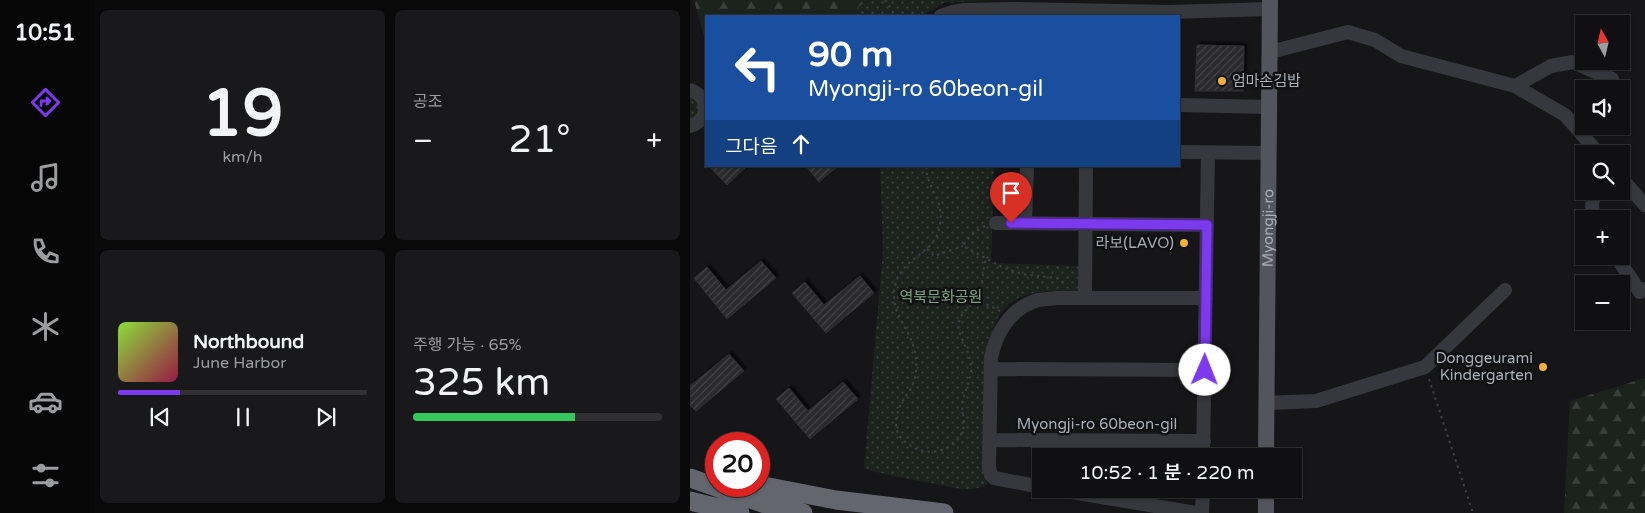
<!DOCTYPE html>
<html lang="ko">
<head>
<meta charset="utf-8">
<style>
  :root { --surface:#101012; --page:#19191b; --text:#f1f3f6; --muted:#9c9d9f; --line:#303032; --accent:#7c3aed }
  body { margin:0; font-family:"Varela Round","Noto Sans KR",sans-serif; background:var(--page); color:var(--text); height:100vh; display:flex; flex-direction:column; font-size:19px; white-space:nowrap }
  * { box-sizing:border-box; margin:0 }
  p { font-size:16px; color:var(--muted) }
  .icon { flex:none; width:28px; height:28px; fill:none; stroke:currentColor; stroke-width:2; stroke-linecap:round; stroke-linejoin:round }
  .map { position:relative; flex:1; overflow:hidden }
  .sheet { display:flex; flex-direction:column; gap:10px; padding:10px; background:#09090a; width:600px }
  .sheet>* { flex:none }
  .hud { position:absolute; left:15px; top:15px; width:475px; height:152px; border-radius:0px; box-shadow:0 1px 4px #0004,0 0 0 1px var(--line); background:#1a4fa0; color:#fff; overflow:hidden }
  .needle { width:32px; rotate:352deg }
  .buttons { position:absolute; left:885px; top:15px; display:grid; gap:10px }
  .buttons a { display:grid; place-items:center; width:55px; height:55px; border-radius:0px; background:var(--surface); box-shadow:0 1px 4px #0004,0 0 0 1px var(--line); font-size:25px }
  .speed { position:absolute; left:15px; top:432px; display:flex; gap:10px; font-size:25px; font-weight:700; text-align:center }
  .speed>* { display:grid; place-content:center; width:65px; height:65px; border-radius:50%; background:var(--surface); box-shadow:0 1px 4px #0004,0 0 0 1px var(--line); line-height:1 }
  .speed .limit { border:8px solid #d22; background:#fff; color:#111 }
  .pin { position:absolute; display:grid; place-items:center; width:42px; height:42px; color:#fff; margin:-51px -21px; border-radius:50% 50% 50% 0; rotate:-45deg; box-shadow:0 0 5px #0007 }
  .pin .icon { rotate:45deg }
  .me { position:absolute; width:55px; margin:-28px; rotate:1deg; stroke-linejoin:round; filter:drop-shadow(0 0 4px #0008) }
  .turn { display:flex; align-items:center; gap:18px; height:105px; padding:0 20px; font-size:22px }
  .turn .icon { width:65px; height:65px; stroke-width:2.5 }
  .turn b { display:block; font-size:35px; line-height:42px }
  .then { display:flex; align-items:center; height:48px; padding:0 20px; background:#0003; gap:10px; font-size:19px }
  .big { font-size:38px; font-weight:600; line-height:1.1 }
  .sheet .tile { flex:1; display:flex; flex-direction:column; justify-content:center; gap:8px; min-width:0; padding:0 18px; border-radius:8px; background:var(--page) }
  .sheet .dial { align-items:center; gap:0 }
  .dial b { font-size:65px; line-height:1 }
  .song { display:flex; align-items:center; gap:15px }
  .cover { width:60px; height:60px; border-radius:8px; background:linear-gradient(135deg,hsl(90 70% 55%),hsl(340 70% 35%)) }
  .played { height:5px; border-radius:2px; background:linear-gradient(90deg,var(--accent) 25%,var(--line) 25%) }
  .keys { display:flex; justify-content:space-around; direction:ltr }
  .heat { display:flex; justify-content:space-between; align-items:center; font-size:28px; direction:ltr }
  .charge { height:8px; border-radius:4px; background:linear-gradient(90deg,#34c759 65%,var(--line) 0) }
  .sheet .tiles { flex:1; display:grid; gap:10px; grid-template-columns:repeat(2,1fr) }
  .trip { position:absolute; left:342px; top:448px; width:270px; height:50px; border-radius:0px; background:var(--surface); box-shadow:0 1px 4px #0004,0 0 0 1px var(--line); font-weight:600; line-height:50px; text-align:center }
  main { display:flex; flex:1; min-height:0 }
  .dock { display:flex; flex-direction:column; width:90px; justify-content:space-around; align-items:center; background:#060607; color:var(--muted) }
  .dock .icon { width:35px; height:35px }
  .dock .on { color:var(--accent) }
  .dock b { font-size:22px; color:var(--text) }
  .map>svg:first-child { display:block }
  .green { fill:url(#green-dots) }
  .forest { fill:url(#forest-firs) }
  .building { fill:url(#building-hatch); stroke:#303034; filter:url(#shadow) }
  .lines { fill:none; stroke-linecap:round; stroke-linejoin:round }
  .path { stroke:#3d3f44; stroke-width:2; stroke-dasharray:2.5 4; stroke-linecap:butt }
  .minor { stroke:#37383d; stroke-width:14 }
  .major { stroke:#53555c; stroke-width:16 }
  .highway { stroke:#63666e; stroke-width:19 }
  .route-casing { stroke:#51269a; stroke-width:12 }
  .route { stroke:#7c3aed; stroke-width:9 }
  .poi-dot { fill:#f2b134; stroke:#111113; stroke-width:2 }
  .labels { text-anchor:middle; stroke-width:5; stroke-linejoin:round; paint-order:stroke }
  .poi-label { font-size:15px; fill:#a8adb8; stroke:#111113; text-anchor:end }
  .street-label { font-size:15px; fill:#a8adb8; stroke:#111113 }
  .park-label { font-size:15px; fill:#7fa381; stroke:#111113 }
</style>
</head>
<body>
<main>
<nav class="dock">
<b>10:51</b>
<svg class="icon on" aria-label="directions" viewBox="0 0 24 24"><path d="M12 3l9 9-9 9-9-9zM9 14v-3h6M13 9l2 2-2 2"/></svg>
<svg class="icon" aria-label="music" viewBox="0 0 24 24"><path d="M9 18V5l10-2v13"/><circle cx="6" cy="18" r="3"/><circle cx="16" cy="16" r="3"/></svg>
<svg class="icon" aria-label="phone" viewBox="0 0 24 24"><path d="M5 4h4l2 5-3 2q2 4 5 5l2-3 5 2v4C11 20 4 13 5 4z"/></svg>
<svg class="icon" aria-label="climate" viewBox="0 0 24 24"><path d="M12 3v18M4 7l16 10M4 17L20 7"/></svg>
<svg class="icon" aria-label="car" viewBox="0 0 24 24"><path d="M5 17H2v-5l4-1 3-4h7l3 4 3 1v5h-3M9 17h6M6 11h13"/><circle cx="7" cy="17" r="2"/><circle cx="17" cy="17" r="2"/></svg>
<svg class="icon" aria-label="filters" viewBox="0 0 24 24"><path d="M4 7h16M4 17h16"/><circle cx="9" cy="7" r="2"/><circle cx="15" cy="17" r="2"/></svg>
</nav>
<section class="sheet">
<div class="tiles">
<div class="tile dial"><b>19</b><p>km/h</p></div>
<div class="tile"><p>공조</p>
<div class="heat"><a>−</a><b class="big">21°</b><a>+</a></div>
</div>
<div class="tile">
<div class="song"><i class="cover"></i><div><b>Northbound</b><p>June Harbor</p></div></div>
<div class="played"></div>
<div class="keys"><svg class="icon" aria-label="previous" viewBox="0 0 24 24"><path d="M18 5L8 12l10 7zM5 5v14"/></svg><svg class="icon" aria-label="pause" viewBox="0 0 24 24"><path d="M8 5v14M16 5v14"/></svg><svg class="icon" aria-label="next" viewBox="0 0 24 24"><path d="M6 5l10 7-10 7zM19 5v14"/></svg></div>
</div>
<div class="tile"><p>주행 가능 · 65%</p><b class="big">325 km</b><div class="charge"></div></div>
</div>
</section>
<div class="map">
<svg width="955" height="513" viewBox="0 0 955 513">
  <defs>
    <pattern id="green-dots" width="8" height="8" patternUnits="userSpaceOnUse" patternTransform="scale(1.25)"><rect width="8" height="8" fill="#1c231d"/><path d="M2 2h.1M6 6h.1" fill="none" stroke="#3a403c" stroke-width="1.8" stroke-linecap="round"/></pattern>
    <pattern id="forest-firs" width="22" height="20" patternUnits="userSpaceOnUse" patternTransform="scale(1.25)"><rect width="22" height="20" fill="#1c231d"/><path d="M5 1l3.5 6h-7zM16 11l3.5 6h-7z" fill="#3a403c"/></pattern>
    <pattern id="building-hatch" width="6" height="6" patternUnits="userSpaceOnUse" patternTransform="scale(1.25)"><rect width="6" height="6" fill="#29292c"/><path d="M-1 1l2-2M0 6l6-6M5 7l2-2" fill="none" stroke="#454548"/></pattern>
    <filter id="shadow"><feDropShadow dx="3" dy="-3" stdDeviation="1" flood-color="#0009"/></filter>
  </defs>
  <rect width="100%" height="100%" fill="#161618"/>
  <path class="green" d="M4,0H303L254,3L231,16H16V43Z
    M0,96L9,104V113L0,120Z
    M190,166H304L301,263L390,266L391,292C364,290 325,288 309,316C303,327 301,339 299,350L297,485C280,493 264,488 247,484C222,480 198,475 174,469L193,251Z"/>
  <path class="forest" d="M4,0H182L169,6L165,16H16V43Z
    M955,378V513H874L880,401Z"/>
  <path class="building" d="M507,45L554,46L553,91H505Z
    M19,166H57L37,185Z
    M116,166H148L129,182Z
    M71,261L86,278L37,319L4,278L17,267L36,290Z
    M170,276L184,293L136,333L102,293L115,282L134,305Z
    M39,354L54,371L6,411L0,405V386Z
    M153,382L168,399L120,439L86,399L99,388L118,411Z"/>
  <g class="lines">
    <path class="path" d="M195,0L206,16
      M236,166C237,190 254,198 250,224C247,255 212,255 205,286C199,315 221,327 225,353C227,364 227,376 222,386C221,390 218,392 216,396C208,406 201,426 211,438C213,441 217,443 220,445C227,451 239,453 248,451C264,447 275,436 274,419C273,412 271,407 273,400C275,389 282,379 281,367C279,337 251,328 286,301L292,302L310,311
      M295,226C287,230 277,238 273,246L314,268L332,274L367,278L377,285
      M237,249L244,256L273,246
      M286,301C293,288 292,272 296,258
      M739,379L783,513"/>
    <path class="minor" d="M251,16L263,12L274,10L324,9L479,12L580,9
      M580,52L658,32L685,40L711,56L825,86L861,66L883,62L922,79
      M825,86L875,115L909,154
      M0,90C20,97 20,120 0,126
      M489,105L579,107
      M489,152L579,153
      M931,178L955,205
      M905,219C901,208 901,201 906,191
      M306,223L517,225
      M335,223L337,166
      M926,256L950,292L955,289
      M395,298L396,166
      M301,369L515,370
      M577,403L626,401L735,367L815,290
      M300,440L514,441
      M513,456L518,153
      M351,487L304,478L301,475L299,467L301,358C306,332 321,308 348,300C354,299 361,299 367,298H516
      M364,489L506,513
      M512,513L513,489"/>
    <g class="major">
      <path id="s1" d="M576,456L580,0"/>
      <path d="M576,513V489"/>
    </g>
    <path class="highway" d="M0,478L78,505L113,513
      M69,485L146,500L254,513
      M0,501L50,513"/>
  </g>
  <g class="lines">
    <g class="route-casing">
      <path id="route" d="M321,223L517,225L515,370"/>
    </g>
    <use href="#route" class="route"/>
  </g>
  <g class="poi-dot">
    <circle cx="532" cy="81" r="5"/>
    <circle cx="494" cy="243" r="5"/>
    <circle cx="853" cy="367" r="5"/>
  </g>
  <g class="labels">
    <g class="poi-label">
      <text x="542" y="86" text-anchor="start">엄마손김밥</text>
      <text x="484" y="248">라보(LAVO)</text>
      <text x="843" y="363">Donggeurami<tspan x="843" dy="17">Kindergarten</tspan></text>
    </g>
    <g class="street-label">
      <text dy="5" stroke="none"><textPath href="#s1" startOffset="228">Myongji-ro</textPath></text>
      <text x="407" y="429">Myongji-ro 60beon-gil</text>
    </g>
    <g class="park-label">
      <text x="251" y="302">역북문화공원</text>
    </g>
  </g>
</svg>
<div class="buttons">
<a><svg class="needle" viewBox="-14 -14 28 28"><path d="M0-13l5 13h-10z" fill="#e53935"/><path d="M0 13l5-13h-10z" fill="#9c9d9f"/></svg></a>
<a><svg class="icon" aria-label="sound" viewBox="0 0 24 24"><path d="M4 9h4l5-4v14l-5-4H4zM17 9q2 3 0 6"/></svg></a>
<a><svg class="icon" aria-label="search" viewBox="0 0 24 24"><circle cx="10" cy="10" r="6"/><path d="M15 15l6 6"/></svg></a>
<a>+</a>
<a>−</a>
</div>
<div class="speed"><div class="limit">20</div></div>
<div class="pin" style="left:321px;top:223px;background:#d93025"><svg class="icon" aria-label="arrive" viewBox="0 0 24 24"><path d="M6 21V4h12l-3 4 3 4H6"/></svg></div>
<svg class="me" style="left:515px;top:370px" viewBox="-20 -20 40 40"><circle r="19" fill="#fff"/><path d="M0-13L10 11 0 6-10 11z" fill="#7c3aed"/></svg>
<div class="trip">10:52 · 1 분 · 220 m</div>
<div class="hud">
<div class="turn"><svg class="icon" aria-label="left" viewBox="0 0 24 24"><path d="M17 20v-9H6M10 6l-5 5 5 5"/></svg><div><b>90 m</b>Myongji-ro 60beon-gil</div></div>
<div class="then">그다음<svg class="icon" aria-label="ahead" viewBox="0 0 24 24"><path d="M12 20V5M6 11l6-6 6 6"/></svg></div>
</div>
</div>
</main>
</body>
</html>
